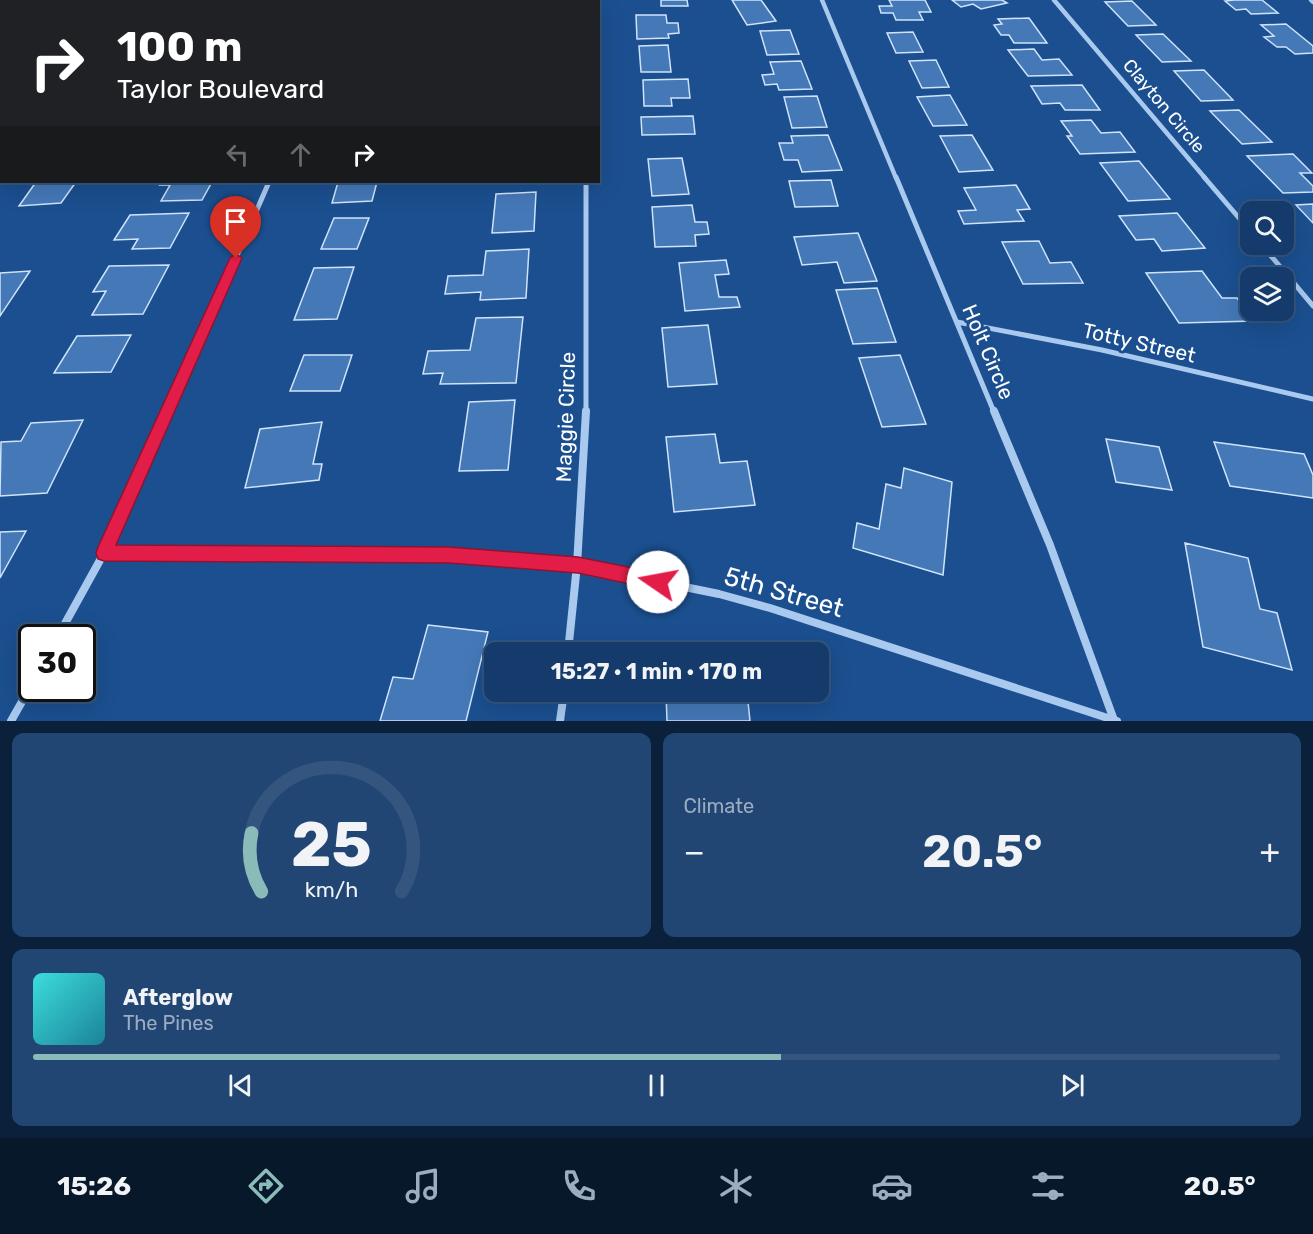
<!DOCTYPE html>
<html lang="en">
<head>
<meta charset="utf-8">
<style>
  :root { --surface:#143b6b; --page:#214673; --text:#f1f3f6; --muted:#9dadc1; --line:#33557e; --accent:#8bbbb9 }
  body { margin:0; font-family:Rubik,sans-serif; background:var(--page); color:var(--text); height:100vh; display:flex; flex-direction:column; font-size:22px; white-space:nowrap }
  * { box-sizing:border-box; margin:0 }
  p { font-size:20px; color:var(--muted) }
  .icon { flex:none; width:33px; height:33px; fill:none; stroke:currentColor; stroke-width:2; stroke-linecap:round; stroke-linejoin:round }
  .map { position:relative; height:721px; overflow:hidden }
  .sheet { display:flex; flex-direction:column; gap:12px; padding:12px; background:#0b203b; flex:1 }
  .sheet>* { flex:none }
  .banner { position:absolute; left:0px; top:0px; width:600px; height:183px; box-shadow:0 6px 24px #0002,0 0 0 2px var(--line); background:#202124; color:#fff; overflow:hidden }
  .controls { position:absolute; left:1240px; top:201px; display:grid; gap:12px }
  .controls a { display:grid; place-items:center; width:54px; height:54px; border-radius:12px; background:var(--surface); box-shadow:0 6px 24px #0002,0 0 0 2px var(--line); font-size:30px }
  .speed { position:absolute; left:18px; top:624px; display:flex; gap:12px; font-size:30px; font-weight:700; text-align:center }
  .speed>* { display:grid; place-content:center; width:78px; height:78px; border-radius:50%; background:var(--surface); box-shadow:0 6px 24px #0002,0 0 0 2px var(--line); line-height:1 }
  .speed .limit { border:3px solid #111; border-radius:9px; background:#fff; color:#111 }
  .pin { position:absolute; display:grid; place-items:center; width:51px; height:51px; color:#fff; margin:-62px -26px; border-radius:50% 50% 50% 0; rotate:-45deg; box-shadow:0 0 6px #0007 }
  .pin .icon { rotate:45deg }
  .me { position:absolute; width:66px; margin:-33px; rotate:282deg; stroke-linejoin:round; filter:drop-shadow(0 0 4px #0008) }
  .turn { display:flex; align-items:center; gap:21px; height:126px; padding:0 18px; font-size:27px }
  .turn .icon { width:78px; height:78px; stroke-width:2.5 }
  .turn b { display:block; font-size:42px; line-height:51px }
  .lanes { display:flex; align-items:center; height:57px; padding:0 18px; background:#0003; justify-content:center; gap:30px; direction:ltr }
  .lanes .off { opacity:.35 }
  .big { font-size:45px; font-weight:700; line-height:1.1 }
  .sheet .tile { flex:1; display:flex; flex-direction:column; justify-content:center; gap:9px; min-width:0; padding:0 21px; border-radius:12px; background:var(--page) }
  .sheet .dial { align-items:center; gap:0 }
  .dial svg { height:156px; overflow:visible; fill:none; stroke:var(--line); stroke-width:7; stroke-linecap:round; text-anchor:middle }
  .dial text { fill:var(--text); stroke:none }
  .song { display:flex; align-items:center; gap:18px }
  .cover { width:72px; height:72px; border-radius:9px; background:linear-gradient(135deg,hsl(180 70% 55%),hsl(190 70% 35%)) }
  .played { height:6px; border-radius:3px; background:linear-gradient(90deg,var(--accent) 60%,var(--line) 60%) }
  .keys { display:flex; justify-content:space-around; direction:ltr }
  .heat { display:flex; justify-content:space-between; align-items:center; font-size:33px; direction:ltr }
  .sheet .tiles { flex:1; display:grid; gap:12px; grid-template-columns:1fr 1fr }
  .tile:last-child { grid-column:span 2 }
  .trip { position:absolute; left:484px; top:642px; width:345px; height:60px; border-radius:12px; background:var(--surface); box-shadow:0 6px 24px #0002,0 0 0 2px var(--line); font-weight:700; line-height:60px; text-align:center }
  .tab-bar { display:flex; height:96px; justify-content:space-around; align-items:center; background:#08182b; color:var(--muted) }
  .tab-bar .icon { width:42px; height:42px }
  .tab-bar .on { color:var(--accent) }
  .tab-bar b { font-size:27px; color:var(--text) }
  .map>svg:first-child { display:block }
  .building { fill:#4478b7; stroke:#cfe3fa; stroke-width:1.5 }
  .lines { fill:none; stroke-linecap:round; stroke-linejoin:round }
  .minor-far2 { stroke:#a9c9ee; stroke-width:4.5 }
  .minor-far1 { stroke:#a9c9ee; stroke-width:5 }
  .minor { stroke:#a9c9ee; stroke-width:8 }
  .route { fill:#e11d48; stroke:#92132f; stroke-width:1.5 }
  .labels { text-anchor:middle; stroke-width:6; stroke-linejoin:round; paint-order:stroke }
  .far-street-label { font-size:18px; fill:#fff; stroke:#1b4f8f }
  .street-label { font-size:21px; fill:#fff; stroke:#1b4f8f }
  .near-street-label { font-size:26px; fill:#fff; stroke:#1b4f8f }
</style>
</head>
<body>
<div class="map">
<svg width="1313" height="721" viewBox="0 0 1313 721">
  <rect width="100%" height="100%" fill="#1b4f8f"/>
  <path class="building" d="M661,0H687L688,6H661Z
    M732,0H761L776,21L747,25Z
    M889,0H925L931,12H919L923,20H896L893,13H881L879,6H892Z
    M952,0H1002L1007,3L981,9L973,4L961,7Z
    M1234,0H1262L1278,13L1251,14L1246,9L1236,10L1225,1Z
    M1132,1L1156,25L1128,26L1105,2Z
    M636,15H666L667,23H678L679,33L668,34L669,38L637,39Z
    M1029,18L1047,43H1014L1009,35H1001L994,25L1002,24L998,19Z
    M1286,24L1313,46V53L1295,54L1286,47H1277L1264,37L1274,36L1261,25Z
    M790,30L799,54L767,55L760,31Z
    M913,32L923,52L896,53L887,33Z
    M1163,34L1191,61L1162,62L1136,35Z
    M668,45L671,72H641L639,46Z
    M1034,49L1042,60L1059,59L1072,75L1028,76L1008,50Z
    M936,60L949,87L922,88L909,61Z
    M801,61L812,89L779,90L777,84L765,85L762,75L774,74L770,62Z
    M1204,70L1233,100L1201,101L1174,71Z
    M688,79L690,98H671L672,106H644L643,80Z
    M1082,85L1100,110H1065L1060,103L1042,104L1031,86Z
    M950,95L967,125L933,126L917,97Z
    M817,96L827,127L792,128L784,97Z
    M1239,110L1272,142L1242,144L1210,111Z
    M693,116L695,134L642,135L641,117Z
    M1091,120L1101,133L1120,132L1135,152L1080,154L1067,136H1072L1061,121Z
    M828,135L842,170L802,172L798,160H784L779,143H793L791,136Z
    M972,135L993,170L959,172L940,136Z
    M1293,154L1312,173H1300L1313,186V192L1283,193L1247,156Z
    M682,158L689,194L652,196L648,159Z
    M1139,161L1170,199L1128,201L1100,163Z
    M831,180L838,206L795,207L789,181Z
    M36,182H76L61,203L19,206Z
    M163,182H212L202,200L161,201L170,185H160Z
    M338,182H377L372,201L332,203Z
    M1016,185L1030,209L1017,210L1024,221L964,224L958,211L976,210L964,188Z
    M536,192L534,231L492,233L496,194Z
    M1313,204V223L1296,205Z
    M692,205L695,222H707L709,234L695,235L696,246L655,247L652,207Z
    M189,213L170,248L132,249L138,239L114,240L130,215Z
    M1177,213L1205,248L1162,251L1154,239L1136,240L1119,216Z
    M334,218H369L357,249H321Z
    M858,233L877,281L844,283L837,262L802,265L794,237Z
    M1039,241L1050,263L1071,262L1083,283L1023,284L1002,242Z
    M529,249L526,298L480,300L481,292L445,294L448,276L483,275L486,251Z
    M726,260L729,274L715,275L719,297H737L740,307L685,311L679,263Z
    M169,265L143,314L92,315L106,291L93,292L109,266Z
    M354,267L337,319L294,320L314,268Z
    M30,271L0,316V273Z
    M1202,271L1222,298H1237L1254,321L1179,323L1146,273Z
    M877,288L896,342L853,344L836,290Z
    M523,317L516,383L440,384L443,373L423,374L428,351L470,350L476,318Z
    M708,325L717,384L668,387L662,328Z
    M131,335L111,372L54,373L77,336Z
    M304,355H352L340,391H290Z
    M900,355L926,424L882,427L859,358Z
    M515,400L508,470L459,471L469,402Z
    M83,420L47,493L0,496L1,442L21,441L31,423Z
    M322,422L313,464H322L319,480L245,488L260,429Z
    M715,434L720,463L747,461L755,505L674,512L666,437Z
    M1106,439L1159,447L1172,490L1116,482Z
    M1214,442L1304,454L1313,475V498L1230,486Z
    M904,468L952,482L943,575L853,548L857,523L879,529L886,484L901,488Z
    M26,531L0,578V532Z
    M1185,543L1248,558L1260,609L1277,613L1292,670L1203,647Z
    M428,625L488,632L466,721H380L393,677L413,679Z
    M666,692H747L750,721H667Z"/>
  <g class="lines">
    <path class="minor-far2" d="M822,0L896,178
      M1054,0L1205,178
      M1311,0L1313,2
      M0,152L2,150"/>
    <path class="minor-far1" d="M896,177L994,412
      M1204,177L1251,232
      M586,182V412
      M1261,244L1313,306
      M957,322L1102,350L1313,399
      M169,412L269,182"/>
    <path class="minor" d="M994,411L1050,545L1114,720
      M104,553L449,555L577,565L719,594L770,608L1117,721
      M57,638L104,553L169,411
      M568,652L577,565L586,411
      M11,721L32,684
      M560,721L564,692"/>
  </g>
  <path class="route" d="M236,254L242,258L116,545L449,547L578,557L658,573L664,576L667,582L664,588L658,590L578,573L449,563L104,561L98,559L96,553L98,547L230,258Z"/>
  <g class="labels">
    <g class="far-street-label">
      <text transform="translate(1164 106) rotate(50)" y="6">Clayton Circle</text>
    </g>
    <g class="street-label">
      <text transform="translate(1139 343) rotate(13)" y="7">Totty Street</text>
      <text transform="translate(988 352) rotate(67)" y="7">Holt Circle</text>
      <text transform="translate(566 417) rotate(-88)" y="7">Maggie Circle</text>
    </g>
    <g class="near-street-label">
      <text transform="translate(784 592) rotate(16)" y="9">5th Street</text>
    </g>
  </g>
</svg>
<div class="controls">
<a><svg class="icon" aria-label="search" viewBox="0 0 24 24"><circle cx="10" cy="10" r="6"/><path d="M15 15l6 6"/></svg></a>
<a><svg class="icon" aria-label="layers" viewBox="0 0 24 24"><path d="M12 4l9 5-9 5-9-5zM3 14l9 5 9-5"/></svg></a>
</div>
<div class="speed"><div class="limit">30</div></div>
<div class="pin" style="left:236px;top:258px;background:#d93025"><svg class="icon" aria-label="arrive" viewBox="0 0 24 24"><path d="M6 21V4h12l-3 4 3 4H6"/></svg></div>
<svg class="me" style="left:658px;top:582px" viewBox="-20 -20 40 40"><circle r="19" fill="#fff"/><path d="M0-13L10 11 0 6-10 11z" fill="#e11d48"/></svg>
<div class="trip">15:27 · 1 min · 170 m</div>
<div class="banner">
<div class="turn"><svg class="icon" aria-label="right" viewBox="0 0 24 24"><path d="M7 20v-9h11M14 6l5 5-5 5"/></svg><div><b>100 m</b>Taylor Boulevard</div></div>
<div class="lanes"><svg class="icon off" aria-label="left" viewBox="0 0 24 24"><path d="M17 20v-9H6M10 6l-5 5 5 5"/></svg><svg class="icon off" aria-label="ahead" viewBox="0 0 24 24"><path d="M12 20V5M6 11l6-6 6 6"/></svg><svg class="icon" aria-label="right" viewBox="0 0 24 24"><path d="M7 20v-9h11M14 6l5 5-5 5"/></svg></div>
</div>
</div>
<section class="sheet">
<div class="tiles">
<div class="tile dial"><svg viewBox="0 0 100 80">
<path d="M14 69A42 42 0 1 1 86 69"/>
<path d="M14 69A42 42 0 0 1 9 39" stroke="#8bbbb9"/>
<text x="50" y="56" font-size="32" font-weight="700">25</text>
<text x="50" y="72" font-size="11">km/h</text>
</svg></div>
<div class="tile"><p>Climate</p>
<div class="heat"><a>−</a><b class="big">20.5°</b><a>+</a></div>
</div>
<div class="tile">
<div class="song"><i class="cover"></i><div><b>Afterglow</b><p>The Pines</p></div></div>
<div class="played"></div>
<div class="keys"><svg class="icon" aria-label="previous" viewBox="0 0 24 24"><path d="M18 5L8 12l10 7zM5 5v14"/></svg><svg class="icon" aria-label="pause" viewBox="0 0 24 24"><path d="M8 5v14M16 5v14"/></svg><svg class="icon" aria-label="next" viewBox="0 0 24 24"><path d="M6 5l10 7-10 7zM19 5v14"/></svg></div>
</div>
</div>
</section>
<nav class="tab-bar">
<b>15:26</b>
<svg class="icon on" aria-label="directions" viewBox="0 0 24 24"><path d="M12 3l9 9-9 9-9-9zM9 14v-3h6M13 9l2 2-2 2"/></svg>
<svg class="icon" aria-label="music" viewBox="0 0 24 24"><path d="M9 18V5l10-2v13"/><circle cx="6" cy="18" r="3"/><circle cx="16" cy="16" r="3"/></svg>
<svg class="icon" aria-label="phone" viewBox="0 0 24 24"><path d="M5 4h4l2 5-3 2q2 4 5 5l2-3 5 2v4C11 20 4 13 5 4z"/></svg>
<svg class="icon" aria-label="climate" viewBox="0 0 24 24"><path d="M12 3v18M4 7l16 10M4 17L20 7"/></svg>
<svg class="icon" aria-label="car" viewBox="0 0 24 24"><path d="M5 17H2v-5l4-1 3-4h7l3 4 3 1v5h-3M9 17h6M6 11h13"/><circle cx="7" cy="17" r="2"/><circle cx="17" cy="17" r="2"/></svg>
<svg class="icon" aria-label="filters" viewBox="0 0 24 24"><path d="M4 7h16M4 17h16"/><circle cx="9" cy="7" r="2"/><circle cx="15" cy="17" r="2"/></svg>
<b>20.5°</b>
</nav>
</body>
</html>
